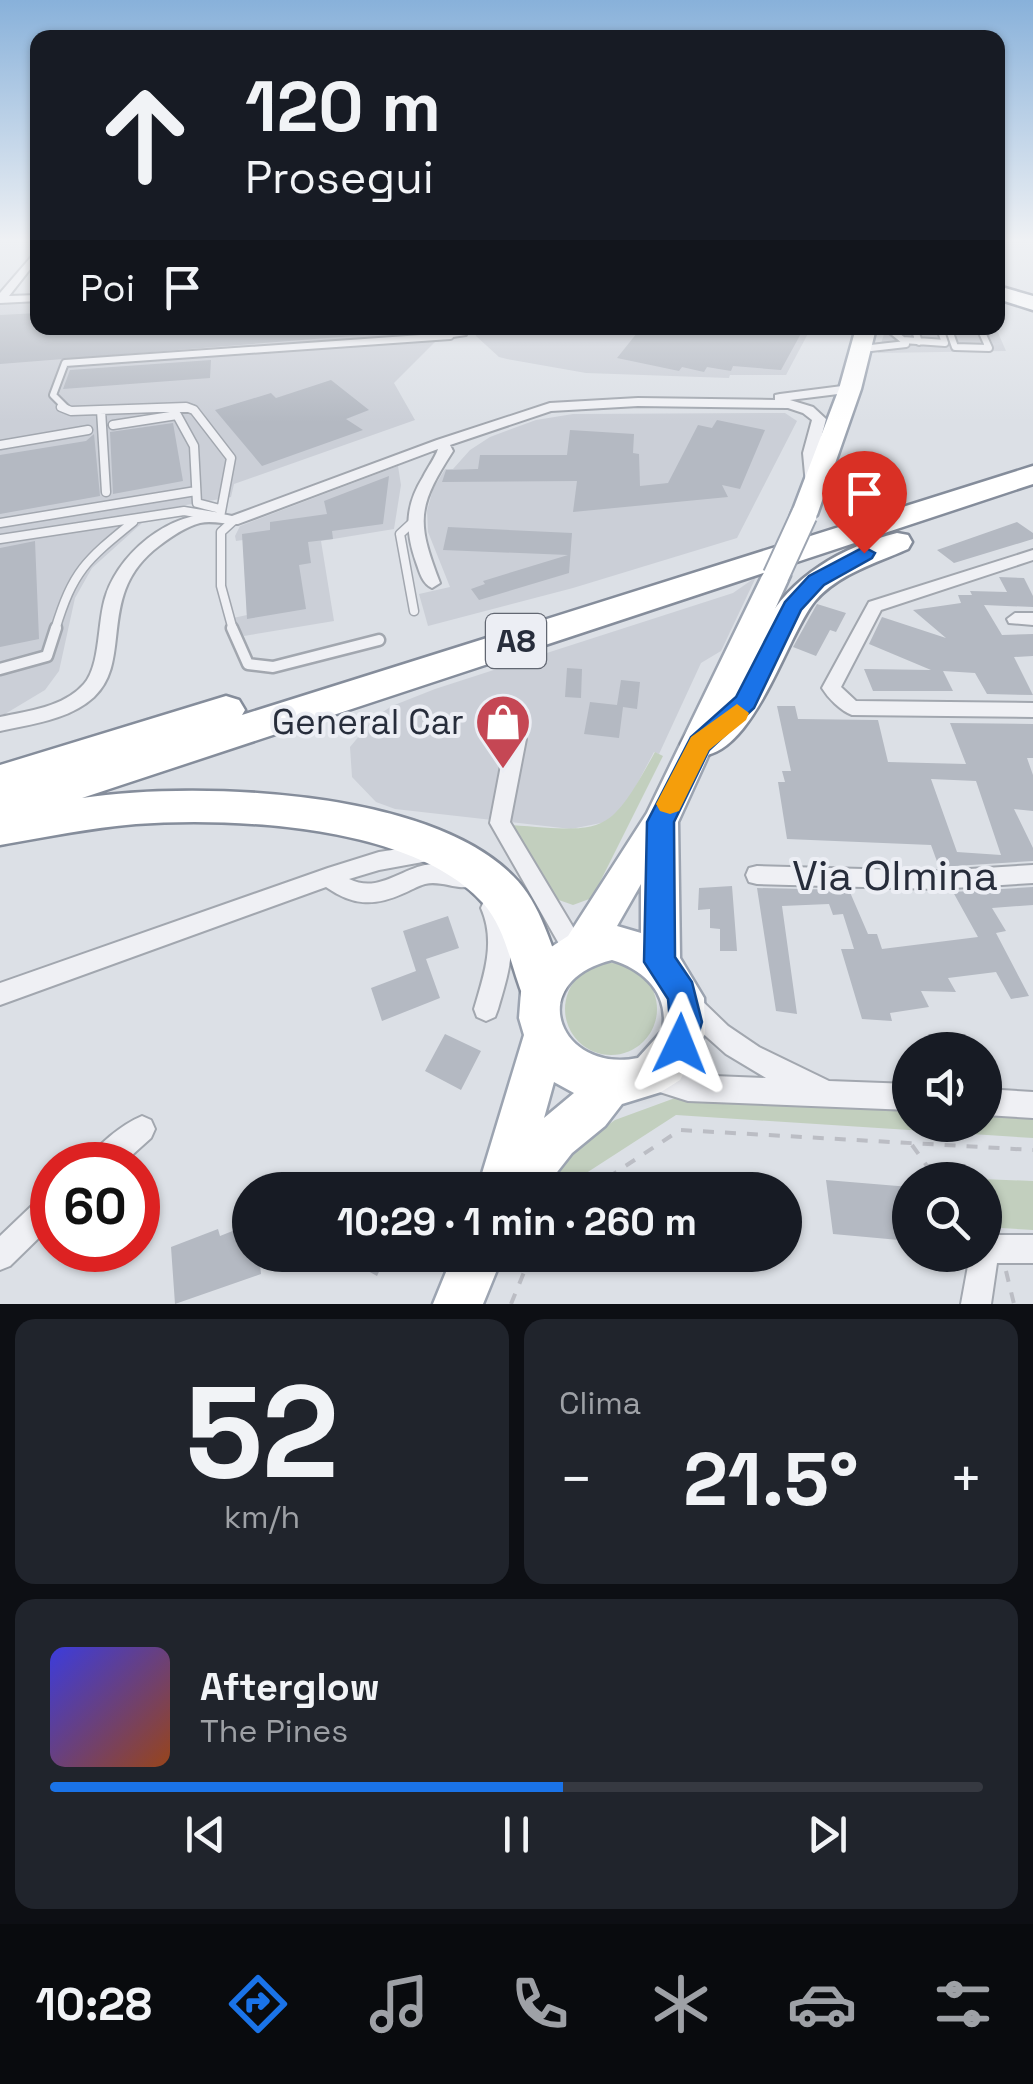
<!DOCTYPE html>
<html lang="it">
<head>
<meta charset="utf-8">
<style>
  :root { --surface:#171b24; --page:#20242c; --text:#f1f3f6; --muted:#9ea1a6; --line:#363941; --accent:#1a73e8 }
  body { margin:0; font-family:"Space Grotesk",sans-serif; background:var(--page); color:var(--text); height:100vh; display:flex; flex-direction:column; font-size:38px; white-space:nowrap }
  * { box-sizing:border-box; margin:0 }
  p { font-size:32px; color:var(--muted) }
  .icon { flex:none; width:55px; height:55px; fill:none; stroke:currentColor; stroke-width:2; stroke-linecap:round; stroke-linejoin:round }
  .map { position:relative; height:1304px; overflow:hidden }
  .panel { display:flex; flex-direction:column; gap:15px; padding:15px; background:#0d0f14; flex:1 }
  .panel>* { flex:none }
  .top-card { position:absolute; left:30px; top:30px; width:975px; height:305px; border-radius:20px; box-shadow:0 2px 8px #0004; background:#171b24; color:var(--text); overflow:hidden }
  .tools { position:absolute; left:892px; top:1032px; display:grid; gap:20px }
  .tools a { display:grid; place-items:center; width:110px; height:110px; border-radius:50%; background:var(--surface); box-shadow:0 2px 8px #0004; font-size:50px }
  .speed { position:absolute; left:30px; top:1142px; display:flex; gap:20px; font-size:50px; font-weight:700; text-align:center }
  .speed>* { display:grid; place-content:center; width:130px; height:130px; border-radius:50%; background:var(--surface); box-shadow:0 2px 8px #0004; line-height:1 }
  .speed .limit { border:15px solid #d22; background:#fff; color:#111 }
  .pin { position:absolute; display:grid; place-items:center; width:85px; height:85px; color:#fff; margin:-102px -42px; border-radius:50% 50% 50% 0; rotate:-45deg; box-shadow:0 0 10px #0007 }
  .pin .icon { rotate:45deg }
  .me { position:absolute; width:110px; margin:-55px; rotate:2deg; stroke-linejoin:round; filter:drop-shadow(0 0 8px #0008) }
  .turn { display:flex; align-items:center; gap:35px; height:210px; padding:0 50px; font-size:45px }
  .turn .icon { width:130px; height:130px; stroke-width:2.5 }
  .turn b { display:block; font-size:70px; line-height:85px }
  .then { display:flex; align-items:center; height:95px; padding:0 50px; background:#0003; gap:20px; font-size:38px }
  .big { font-size:75px; font-weight:700; line-height:1.1 }
  .panel .card { flex:1; display:flex; flex-direction:column; justify-content:center; gap:15px; min-width:0; padding:0 35px; border-radius:20px; background:var(--page) }
  .panel .dial { align-items:center; gap:0 }
  .dial b { font-size:130px; line-height:1 }
  .song { display:flex; align-items:center; gap:30px }
  .cover { width:120px; height:120px; border-radius:15px; background:linear-gradient(135deg,hsl(240 70% 55%),hsl(20 70% 35%)) }
  .played { height:10px; border-radius:5px; background:linear-gradient(90deg,var(--accent) 55%,var(--line) 55%) }
  .keys { display:flex; justify-content:space-around; direction:ltr }
  .heat { display:flex; justify-content:space-between; align-items:center; font-size:55px; direction:ltr }
  .panel .tiles { flex:1; display:grid; gap:15px; grid-template-columns:1fr 1fr }
  .card:last-child { grid-column:span 2 }
  .trip { position:absolute; left:232px; top:1172px; width:570px; height:100px; border-radius:50px; background:var(--surface); box-shadow:0 2px 8px #0004; font-weight:700; line-height:100px; text-align:center }
  .dock { display:flex; height:160px; justify-content:space-around; align-items:center; background:#090b0e; color:var(--muted) }
  .dock .icon { width:70px; height:70px }
  .dock .current { color:var(--accent) }
  .dock b { font-size:45px; color:var(--text) }
  .map>svg:first-child { display:block }
  .built { fill:#cbcfd7 }
  .green { fill:#c2cfbe }
  .building { fill:#b4b9c2; fill-rule:evenodd }
  .lines { fill:none; stroke-linecap:round; stroke-linejoin:round }
  .lane-far2-casing { stroke:#a2a7af; stroke-width:10 }
  .lane-far1-casing { stroke:#a2a7af; stroke-width:11 }
  .lane-casing { stroke:#a2a7af; stroke-width:15 }
  .street-casing { stroke:#a2a7af; stroke-width:4 }
  .primary-casing { stroke:#9ca4b1; stroke-width:5 }
  .highway-casing { stroke:#858d9b; stroke-width:5 }
  .path { stroke:#bbbdc4; stroke-width:4; stroke-dasharray:11 11; stroke-linecap:butt }
  .lane-far2 { stroke:#eff0f4; stroke-width:6 }
  .lane-far1 { stroke:#eff0f4; stroke-width:8 }
  .lane { stroke:#eff0f4; stroke-width:10 }
  .street { fill:#eff0f4; fill-rule:evenodd }
  .primary { fill:#fff; fill-rule:evenodd }
  .highway { fill:#fff; fill-rule:evenodd }
  .primary-bridge-casing { stroke:#9ca4b1; stroke-width:29; stroke-linecap:butt }
  .primary-bridge { stroke:#fff; stroke-width:25 }
  .route { fill:#1a73e8; stroke:#114b97; stroke-width:2.5 }
  .slow { fill:#f59e0b }
  .labels { text-anchor:middle; stroke-width:8; stroke-linejoin:round; paint-order:stroke }
  .shield { fill:#eceef4; stroke:#626772; stroke-width:2.5 }
  .shield-label { font-size:32px; font-weight:bold; fill:#272d3b }
  .poi-label { font-size:35px; fill:#272d3b; stroke:#eceef4; text-anchor:end }
  .near-street-label { font-size:42px; fill:#272d3b; stroke:#eceef4 }
</style>
</head>
<body>
<div class="map">
<svg width="1033" height="1304" viewBox="0 0 1033 1304">
  <rect width="100%" height="100%" fill="#dce0e6"/>
  <path class="built" d="M37,301L38,328H446V331L394,383L415,420L234,484L231,497L147,512L142,523L92,568L75,598L59,671L45,690L0,717V304Z
    M475,328H811L786,375H730L729,378L586,373L507,359L499,357L476,336Z
    M886,328H996L1006,351L878,353Z
    M785,413L797,421L737,538L573,588L428,626L419,594L450,587L428,532L427,511L433,489L445,469H453L470,450L490,437L536,420L573,414Z
    M398,466L401,485L394,529L321,541L334,621L244,636L233,618L247,615L243,540L236,541L235,536L240,526Z
    M756,577L721,651L701,663L659,754L654,752L627,803L606,822L571,829L395,809L376,802L352,777L350,747L375,717L392,706L435,689L733,593Z"/>
  <path class="green" d="M655,752L663,756L592,898L573,905L556,899L511,825C606,832 608,837 655,752Z
    M565 1009a46 46 0 1 1 92 0a46 46 0 1 1-92 0Z
    M675,1098L910,1111V1125H985V1116L1033,1119V1138L676,1115L560,1190H546L553,1164L615,1120Z
    M957,1178L1033,1181V1230L985,1227V1180Z"/>
  <path class="building" d="M38,313V328H365V335L0,364V315Z
    M641,328H804L781,370L733,366L731,371L707,367L704,372L682,367L679,371L617,358Z
    M211,360L210,378L63,389L70,370Z
    M331,380L369,410L346,419L363,430L262,466L215,410L271,393L276,398Z
    M717,420L765,430L740,489L722,485L728,497L573,512L577,481L442,482L446,470L478,469L480,455H567L570,430L634,434L633,453L639,454L640,486L668,483L698,425L712,428Z
    M173,423L183,481L113,494L110,432Z
    M94,434L100,496L0,514V455L86,441Z
    M389,476L383,524L332,531L333,539L308,542L311,563L299,565L306,609L247,619L242,534L270,530V522L327,514L324,501Z
    M1017,522L1033,533V539L954,563L937,550Z
    M448,527L572,533L569,573L479,600L471,589L485,584L483,581L568,555L443,550Z
    M35,541L39,639L0,647V548Z
    M999,577L1024,578L1033,596V607L984,605L1002,635L1033,634V656L1014,657L1033,695L987,694L975,673L943,671L953,691H873L864,669L931,670L869,644L882,617L946,638L913,610L961,603L958,595H972L970,591L1007,592Z
    M817,604L846,613L836,632L830,630L816,656L793,647Z
    M567,668L582,669L581,698L565,697Z
    M621,680L640,682L637,709L623,707L619,738L584,734L590,702L617,705Z
    M777,706H795L798,719L878,720L888,762L966,764L950,723L1033,724V758H1027L1033,775V811L1014,809L1033,848V861L939,867L931,845L787,839L778,782H785L782,771H791ZM931,779L976,781L1001,855L957,852Z
    M732,886L737,951H720V929L710,928V909L698,910L699,888Z
    M1033,887V905L992,908L1006,931L996,933L1029,996L1011,999L996,972L948,978L956,992L921,991L929,1007L890,1013L892,1021L862,1019L841,949H854L843,914L833,915L829,904L782,906L797,1014L776,1011L757,888L849,890L868,934H877L882,949L978,937L953,892Z
    M448,916L459,948L426,959L440,998L382,1021L371,988L416,971L403,931Z
    M445,1034L481,1051L461,1090L425,1071Z
    M826,1180L910,1187V1241L833,1234Z
    M245,1226L250,1255H259L261,1274L175,1304L171,1247L218,1229L220,1236Z
    M339,1255H387L377,1276Z"/>
  <g class="lines">
    <g class="lane-far2-casing">
      <path id="lane-far2" d="M888,328L903,340L945,343L940,328
        M914,328L919,342
        M940,329L949,330L955,347L989,348L980,328
        M871,348L906,344
        M67,409L53,395L65,363L450,336
        M126,409H192"/>
    </g>
    <g class="lane-far1-casing">
      <path id="lane-far1" d="M101,410L106,492
        M113,425L177,415L194,446L197,503L220,509
        M0,445L88,430
        M413,522L400,534L414,611
        M0,523L196,491
        M0,539L184,511L220,517L231,458L194,410L186,407L71,411L61,407
        M55,630C73,571 85,561 133,522
        M233,630L221,586V532L233,521"/>
    </g>
    <g class="lane-casing">
      <path id="lane" d="M232,628L248,664L273,667L379,640
        M0,669L47,656L56,628"/>
    </g>
    <g class="street-casing">
      <path id="street" d="M38,249V259L9,296L38,295V301L0,303V293Z
        M458,328H468L466,335L446,338V334L457,331Z
        M850,385L854,386V392L790,400L813,407L826,419L817,453L820,485L813,489L806,485L803,453L812,420L803,413L788,408L638,406L551,411L450,445L453,451C417,507 416,521 440,583L432,588C422,583 420,573 416,562C405,530 405,506 423,477C428,467 435,458 438,449L238,524C226,525 213,520 200,523C185,527 172,536 159,546C95,594 134,659 94,697C69,720 31,724 0,731V717C28,711 64,707 84,684C101,665 97,620 106,595C122,547 181,503 232,516L437,440L550,403L638,398L775,400V395L780,394Z
        M1033,550V560L881,610L841,687L856,701L1033,703V717L852,715C841,711 828,698 822,688L869,602Z
        M1015,613H1033V625L1009,623L1007,619Z
        M516,732L523,734L526,739L510,822L582,942L586,949L582,956L574,960L566,956L490,823L506,739L509,734Z
        M431,844L439,847L442,853L439,859L379,870L349,879C377,893 398,871 425,865C442,862 457,867 473,872L476,879L473,886C457,891 442,880 425,884C417,886 410,891 402,894C373,907 352,905 326,887L0,1005V983L328,868L379,852Z
        M1033,865V883L937,889L757,884L749,882L746,875L749,868L757,866L937,871Z
        M492,898L500,901C519,941 510,968 498,1009L495,1017L486,1021L477,1017L474,1009C484,975 496,942 481,908L484,901Z
        M690,994L699,998L728,1026L759,1047L829,1081L910,1084V1110L688,1101L644,1087L640,1078L644,1069L653,1065L688,1075L766,1078L726,1054L681,1014L678,1006L681,998Z
        M985,1089L1033,1092V1118L985,1115Z
        M142,1116L151,1120L155,1129L151,1138L121,1165H86C94,1146 123,1124 142,1116Z
        M52,1192V1225L10,1266L0,1270V1236L42,1196Z
        M985,1235H1033V1263H997L991,1304H961L970,1255H985Z"/>
    </g>
    <g class="primary-casing">
      <path id="primary" d="M856,328H876L861,389L817,515L804,523L795,520L791,515L839,389Z
        M776,567L786,570L790,576L678,822L680,958L704,998L705,1034L680,1080L661,1092L622,1104L605,1126L572,1153L543,1190H477L524,1035L519,1018L521,992L527,978L539,955L568,936L647,813L762,576L766,570ZM641,884V933L617,926ZM612,960C645,970 669,994 663,1030L638,1058C560,1074 522,982 612,960ZM554,1082L574,1093L544,1118Z
        M453,1255H503L483,1304H433Z"/>
    </g>
    <g class="highway-casing">
      <path id="highway" d="M998,286L1033,296V310L998,299Z
        M1033,466V484L82,798C196,781 428,789 513,876C541,903 552,949 566,985L559,1001L542,1007L525,1001C511,969 507,930 483,903C413,825 234,817 136,824C90,828 45,837 0,845V765L226,696L239,700L245,710L242,715Z
        M897,533L908,535L912,542L908,549C876,563 838,574 815,601C785,637 749,774 686,754L681,744C692,723 714,713 729,696C745,678 752,648 763,627C791,576 842,547 897,533Z"/>
    </g>
    <path class="path" d="M912,1145L937,1180
      M589,1190L680,1130L1033,1150
      M1006,1271L1014,1304
      M511,1304L531,1255"/>
    <use href="#lane-far2" class="lane-far2"/>
    <use href="#lane-far1" class="lane-far1"/>
    <use href="#lane" class="lane"/>
    <use href="#street" class="street"/>
    <use href="#primary" class="primary"/>
    <use href="#highway" class="highway"/>
    <g class="primary-bridge-casing">
      <path id="primary-bridge" d="M776,576L804,515"/>
    </g>
    <use href="#primary-bridge" class="primary-bridge"/>
  </g>
  <linearGradient id="sky" x2="0" y2="1"><stop stop-color="#88b1da"/><stop offset="0.57" stop-color="#eff1f4"/><stop offset="1" stop-color="#eff1f4" stop-opacity="0"/></linearGradient>
  <rect width="1033" height="422" fill="url(#sky)"/>
  <path class="route" d="M864,547L875,553L872,558L824,585L801,610L754,708L709,750L674,822L675,957L692,982L702,1022L692,1055L680,1060L669,1055L664,1044L670,1022L668,999L644,962L647,822L691,737L736,697L785,602L809,576Z"/>
  <path class="slow" d="M737,704L749,713L746,720L709,750L679,811L670,814L660,811L656,804L691,737Z"/>
  <defs>
    <g id="shop-pin" transform="scale(2.875)"><path d="M0 17L-7.5 6A9.5 9.5 0 1 1 7.5 6Z" fill="#c54754" stroke="#eceef4"/><path d="M-5-2.5h2.3a2.7 3.5 0 0 1 5.4 0H5L5.5 6h-11ZM-1.5-2.5h3a1.5 2.3 0 0 0-3 0Z" fill="#fff"/></g>
  </defs>
  <g fill-rule="evenodd">
    <use href="#shop-pin" x="503" y="722"/>
  </g>
  <g class="labels">
    <rect class="shield" x="486" y="614" width="60" height="54" rx="8"/>
    <g class="shield-label">
      <text x="516" y="652">A8</text>
    </g>
    <g class="poi-label">
      <text x="464" y="734">General Car</text>
    </g>
    <g class="near-street-label">
      <text x="895" y="890">Via Olmina</text>
    </g>
  </g>
</svg>
<div class="tools">
<a><svg class="icon" aria-label="sound" viewBox="0 0 24 24"><path d="M4 9h4l5-4v14l-5-4H4zM17 9q2 3 0 6"/></svg></a>
<a><svg class="icon" aria-label="search" viewBox="0 0 24 24"><circle cx="10" cy="10" r="6"/><path d="M15 15l6 6"/></svg></a>
</div>
<div class="speed"><div class="limit">60</div></div>
<div class="pin" style="left:864px;top:553px;background:#d93025"><svg class="icon" aria-label="arrive" viewBox="0 0 24 24"><path d="M6 21V4h12l-3 4 3 4H6"/></svg></div>
<svg class="me" style="left:680px;top:1044px" viewBox="-20 -20 40 40"><path d="M0-17L14 15 0 8-14 15z" fill="#1a73e8" stroke="#fff" stroke-width="4"/></svg>
<div class="trip">10:29 · 1 min · 260 m</div>
<div class="top-card">
<div class="turn"><svg class="icon" aria-label="ahead" viewBox="0 0 24 24"><path d="M12 20V5M6 11l6-6 6 6"/></svg><div><b>120 m</b>Prosegui</div></div>
<div class="then">Poi<svg class="icon" aria-label="arrive" viewBox="0 0 24 24"><path d="M6 21V4h12l-3 4 3 4H6"/></svg></div>
</div>
</div>
<section class="panel">
<div class="tiles">
<div class="card dial"><b>52</b><p>km/h</p></div>
<div class="card"><p>Clima</p>
<div class="heat"><a>−</a><b class="big">21.5°</b><a>+</a></div>
</div>
<div class="card">
<div class="song"><i class="cover"></i><div><b>Afterglow</b><p>The Pines</p></div></div>
<div class="played"></div>
<div class="keys"><svg class="icon" aria-label="previous" viewBox="0 0 24 24"><path d="M18 5L8 12l10 7zM5 5v14"/></svg><svg class="icon" aria-label="pause" viewBox="0 0 24 24"><path d="M8 5v14M16 5v14"/></svg><svg class="icon" aria-label="next" viewBox="0 0 24 24"><path d="M6 5l10 7-10 7zM19 5v14"/></svg></div>
</div>
</div>
</section>
<nav class="dock">
<b>10:28</b>
<svg class="icon current" aria-label="directions" viewBox="0 0 24 24"><path d="M12 3l9 9-9 9-9-9zM9 14v-3h6M13 9l2 2-2 2"/></svg>
<svg class="icon" aria-label="music" viewBox="0 0 24 24"><path d="M9 18V5l10-2v13"/><circle cx="6" cy="18" r="3"/><circle cx="16" cy="16" r="3"/></svg>
<svg class="icon" aria-label="phone" viewBox="0 0 24 24"><path d="M5 4h4l2 5-3 2q2 4 5 5l2-3 5 2v4C11 20 4 13 5 4z"/></svg>
<svg class="icon" aria-label="climate" viewBox="0 0 24 24"><path d="M12 3v18M4 7l16 10M4 17L20 7"/></svg>
<svg class="icon" aria-label="car" viewBox="0 0 24 24"><path d="M5 17H2v-5l4-1 3-4h7l3 4 3 1v5h-3M9 17h6M6 11h13"/><circle cx="7" cy="17" r="2"/><circle cx="17" cy="17" r="2"/></svg>
<svg class="icon" aria-label="filters" viewBox="0 0 24 24"><path d="M4 7h16M4 17h16"/><circle cx="9" cy="7" r="2"/><circle cx="15" cy="17" r="2"/></svg>
</nav>
</body>
</html>
